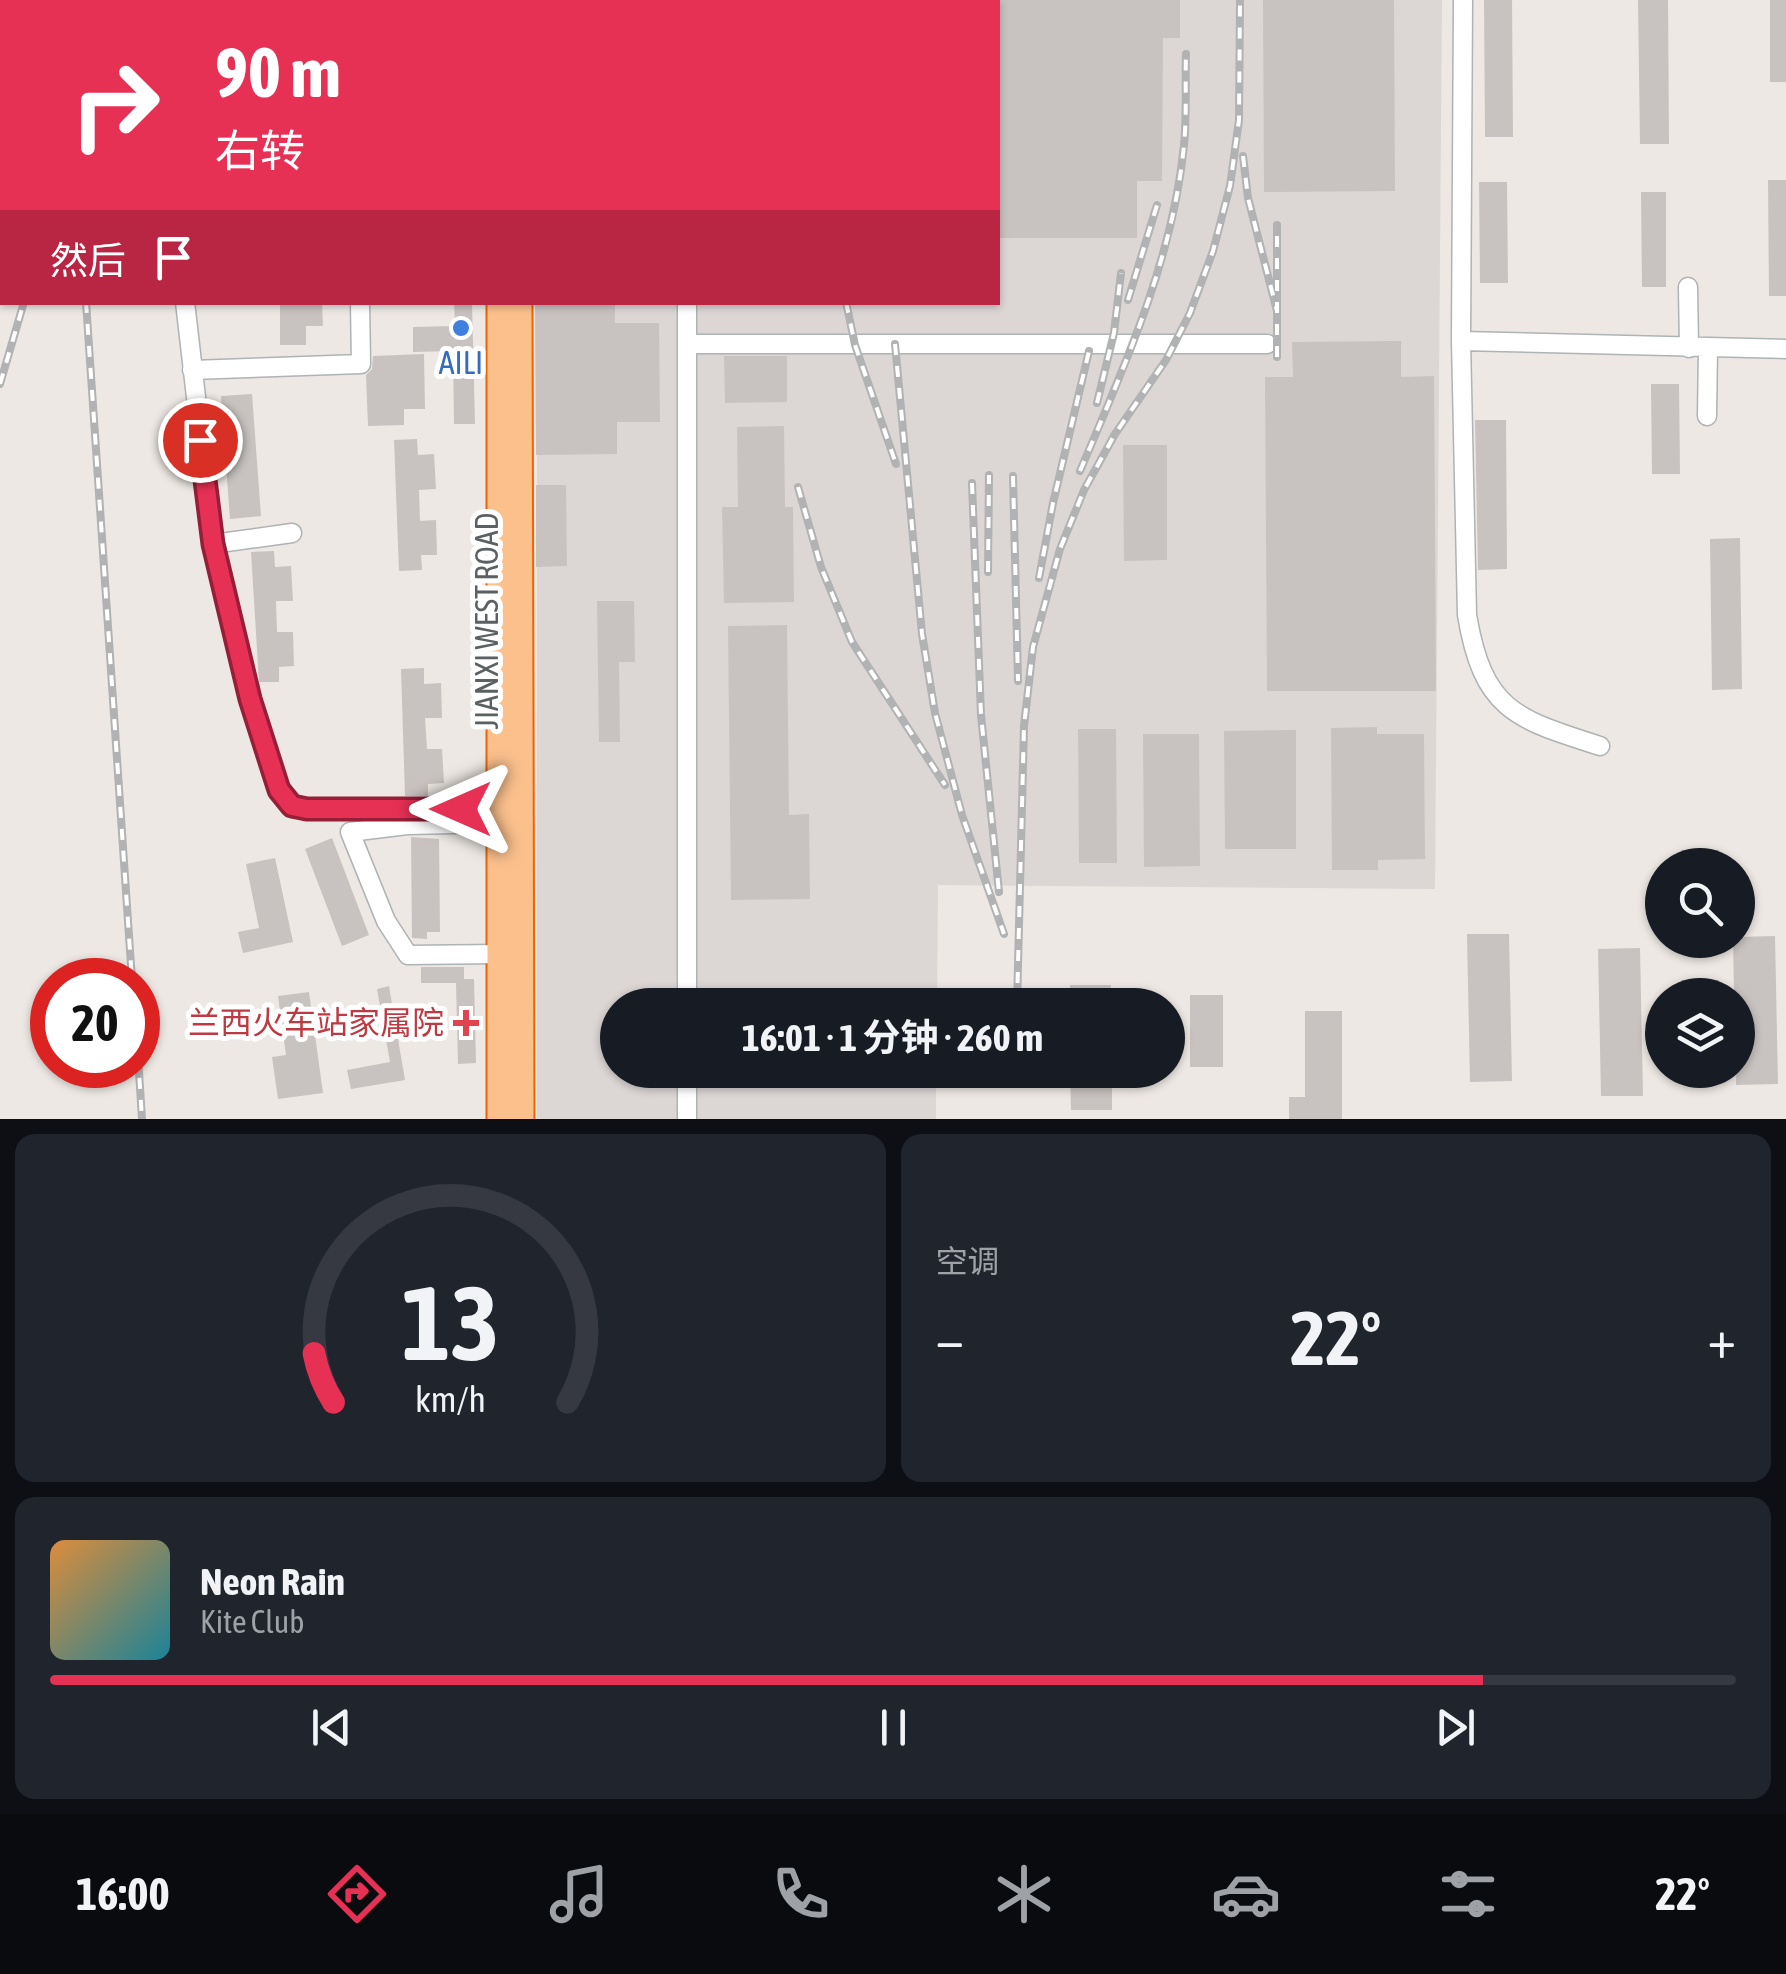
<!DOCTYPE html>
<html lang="zh">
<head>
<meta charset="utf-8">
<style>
  :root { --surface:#171b24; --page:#20242c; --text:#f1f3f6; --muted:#9ea1a6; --line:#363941; --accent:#e63054 }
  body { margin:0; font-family:"Asap Condensed","Noto Sans SC",sans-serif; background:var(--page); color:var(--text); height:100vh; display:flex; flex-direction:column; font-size:38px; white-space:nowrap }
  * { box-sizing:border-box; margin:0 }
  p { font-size:32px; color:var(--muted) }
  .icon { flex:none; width:55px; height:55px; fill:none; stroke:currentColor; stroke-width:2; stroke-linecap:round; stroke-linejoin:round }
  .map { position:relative; height:1119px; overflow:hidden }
  .panel { display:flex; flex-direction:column; gap:15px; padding:15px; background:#0d0f14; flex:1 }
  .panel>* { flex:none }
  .top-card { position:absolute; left:0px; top:0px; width:1000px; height:305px; box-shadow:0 2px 8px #0004; background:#e63054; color:#fff; overflow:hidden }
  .fabs { position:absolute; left:1645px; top:848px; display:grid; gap:20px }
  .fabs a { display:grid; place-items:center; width:110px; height:110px; border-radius:50%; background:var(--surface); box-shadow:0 2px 8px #0004; font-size:50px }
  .speed { position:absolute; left:30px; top:958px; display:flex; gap:20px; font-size:50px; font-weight:700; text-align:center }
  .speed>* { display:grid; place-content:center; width:130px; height:130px; border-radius:50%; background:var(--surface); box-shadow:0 2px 8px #0004; line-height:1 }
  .speed .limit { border:15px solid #d22; background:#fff; color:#111 }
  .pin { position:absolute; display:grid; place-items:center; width:85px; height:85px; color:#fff; margin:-42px; border:5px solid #fff; border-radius:50%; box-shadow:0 2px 10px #0007 }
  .me { position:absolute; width:110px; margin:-55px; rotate:270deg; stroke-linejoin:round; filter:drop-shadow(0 0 8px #0008) }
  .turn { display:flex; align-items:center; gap:35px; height:210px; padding:0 50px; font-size:45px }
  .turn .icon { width:130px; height:130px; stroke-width:2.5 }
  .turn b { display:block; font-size:70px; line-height:85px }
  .then { display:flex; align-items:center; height:95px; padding:0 50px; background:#0003; gap:20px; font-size:38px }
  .big { font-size:75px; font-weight:700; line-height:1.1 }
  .panel .card { flex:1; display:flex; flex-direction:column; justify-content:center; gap:15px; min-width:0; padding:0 35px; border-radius:20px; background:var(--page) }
  .panel .dial { align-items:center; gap:0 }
  .dial svg { height:260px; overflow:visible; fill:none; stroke:var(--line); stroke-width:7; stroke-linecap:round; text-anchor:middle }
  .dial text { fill:var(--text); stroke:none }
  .song { display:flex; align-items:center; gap:30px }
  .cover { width:120px; height:120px; border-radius:15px; background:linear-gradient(135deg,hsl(30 70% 55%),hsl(190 70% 35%)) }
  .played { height:10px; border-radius:5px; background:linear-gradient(90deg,var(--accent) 85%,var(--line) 85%) }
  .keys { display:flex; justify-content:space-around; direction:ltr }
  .heat { display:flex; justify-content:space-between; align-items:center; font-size:55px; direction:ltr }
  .panel .tiles { flex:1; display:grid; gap:15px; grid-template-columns:1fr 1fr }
  .card:last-child { grid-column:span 2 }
  .trip { position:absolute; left:600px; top:988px; width:585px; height:100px; border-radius:50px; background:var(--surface); box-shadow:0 2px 8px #0004; font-weight:700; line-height:100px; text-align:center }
  .tab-bar { display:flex; height:160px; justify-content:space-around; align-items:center; background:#090b0e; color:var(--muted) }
  .tab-bar .icon { width:70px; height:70px }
  .tab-bar .current { color:var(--accent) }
  .tab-bar b { font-size:45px; color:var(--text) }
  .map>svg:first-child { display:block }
  .industrial { fill:#dcd7d5 }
  .building { fill:#c8c3c0 }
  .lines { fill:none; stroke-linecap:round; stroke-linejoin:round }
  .minor-casing { stroke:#aeb3b5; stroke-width:21 }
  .highway-casing { stroke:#ec6304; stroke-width:29 }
  .minor { stroke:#fff; stroke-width:18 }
  .highway { stroke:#fbc08c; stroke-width:25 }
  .rail-casing { stroke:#b1b2b3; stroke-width:8 }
  .rail { stroke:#fff; stroke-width:4; stroke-dasharray:11; stroke-linecap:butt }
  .route-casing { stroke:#961f37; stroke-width:25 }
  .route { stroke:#e63054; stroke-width:18 }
  .shop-dot { fill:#3f7fe0; stroke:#fff; stroke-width:4 }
  .health-dot { fill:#e0444e; stroke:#fff; stroke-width:4 }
  .labels { text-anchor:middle; stroke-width:10; stroke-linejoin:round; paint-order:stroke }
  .shop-label { font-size:32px; fill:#366cbe; stroke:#fff }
  .street-label { font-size:32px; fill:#5b6163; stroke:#fff }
  .health-label { font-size:32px; fill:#be3a42; stroke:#fff; text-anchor:end }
</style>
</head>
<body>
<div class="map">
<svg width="1786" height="1119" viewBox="0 0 1786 1119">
  <rect width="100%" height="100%" fill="#ede8e3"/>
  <path class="industrial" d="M538,0H1442L1435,889L938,885L937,1005H618V1070H936V1119H537V303L998,302V2Z"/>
  <path class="building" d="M998,0H1180V38H1163L1162,181H1137V238H998Z
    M1263,0H1394L1395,191L1264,192Z
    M1484,0H1512L1513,137H1485Z
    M1638,0H1668L1669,144H1640Z
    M1770,0H1786V82H1770Z
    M1768,180H1786V296H1769Z
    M1479,182H1507L1508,283H1480Z
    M1641,192H1666V287H1642Z
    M280,302H322L323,326H306V345H280Z
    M454,302H472L475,424H454L453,351L413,352V327L455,326Z
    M535,302H615V323H659L660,422H617V454L536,455Z
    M1401,341V377L1434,376L1436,691H1267L1265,377H1293L1292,342Z
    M424,354L425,409H404V425L368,426L366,375L372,369L373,356Z
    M724,356H787V402L725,403Z
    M1651,384H1679L1680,474H1652Z
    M252,394L261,516L230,519L221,396Z
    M1475,420H1506L1507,569L1478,570Z
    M784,426L785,507H793L794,602L724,603L722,507H738L737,427Z
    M417,439L418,455L434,454L436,489L419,490L420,521L436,520L437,555H421L422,570L399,571L394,440Z
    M1123,445H1167V560L1124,561Z
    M536,485H566L567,566L536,567Z
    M1740,538L1742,689L1712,690L1710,539Z
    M274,551L275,567L291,566L293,601H276L277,632H293L294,666L279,667V682H259L251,552Z
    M597,601H634L635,662H619L620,742H599Z
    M787,625L789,815L809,814L810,899L731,900L728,626Z
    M424,668V684L441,683L442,718H425L427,749H442L444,783L428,784V796H405L401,669Z
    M1377,727V734H1424L1425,859L1378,860V870H1332L1331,728Z
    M1078,729H1116L1117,863H1079Z
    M1296,730V849H1225L1224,731Z
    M1143,734H1199L1200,866L1144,867Z
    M411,837L439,839L440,932H427V939L412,938Z
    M332,838L369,935L342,946L305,849Z
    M275,858L293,942L243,953L238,932L259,928L246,864Z
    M1467,934H1509L1512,1081L1470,1082Z
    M1775,936L1778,1084L1736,1085L1738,995H1734L1733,940H1738V937Z
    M1640,948L1643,1096H1601L1598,949Z
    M421,967H464V979H474L476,1063L458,1064L456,983H421Z
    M1070,985H1111V1005H1070Z
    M389,986L405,1080L351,1089L347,1070L390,1062L377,989Z
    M309,992L323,1093L278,1099L272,1057L286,1055L278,996Z
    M1190,995H1223V1067H1190Z
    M1305,1011H1342V1119H1289V1097H1305Z
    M1070,1070H1112V1110H1071Z"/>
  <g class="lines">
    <g class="minor-casing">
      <path id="minor" d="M686,0V2
        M1463,0L1461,341L1467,615C1483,710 1515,719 1600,746
        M1688,287L1689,348
        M185,302L213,544L250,699L279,790L292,805L307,809H500
        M687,302V1005
        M1461,341L1786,349
        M687,344H1267
        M192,370L361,364L360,302
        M1707,416L1708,349
        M213,544L292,533
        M500,823L407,825L350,832L386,921L408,955L500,954
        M687,1119V1070"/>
    </g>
    <g class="highway-casing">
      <path id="highway" d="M500,2V0
        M520,2V0
        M519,302L521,1119
        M500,1119V302"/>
    </g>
    <use href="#minor" class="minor"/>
    <use href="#highway" class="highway"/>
    <g class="rail-casing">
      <path id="rail" d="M66,0V2
        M48,2V0
        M91,2L92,0
        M1243,156L1248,198L1277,311
        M1128,300L1157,205
        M86,302L132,980
        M846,302L855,345L896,464
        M895,344L922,634L935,713L962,815L1004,934
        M1277,357V225
        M0,384L24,302
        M1097,403L1114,333L1121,273
        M1080,471C1124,367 1173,260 1184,145C1187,115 1185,84 1186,54
        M1013,476L1018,681
        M972,483L981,715L999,892
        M798,487L821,567L852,642L945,785
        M988,572L989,475
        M1039,578L1053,503L1089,351
        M1017,1005L1024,726L1033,647L1060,549L1084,490L1115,434L1166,360L1190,313L1213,251L1230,186L1239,120L1240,0
        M138,1056L142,1119"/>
    </g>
    <use href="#rail" class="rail"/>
  </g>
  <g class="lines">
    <g class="route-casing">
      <path id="route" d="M200,440L213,544L250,699L279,790L292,806L307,809H461"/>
    </g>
    <use href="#route" class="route"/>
  </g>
  <circle class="shop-dot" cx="461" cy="328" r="10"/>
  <path class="health-dot" d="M461 1008h10v10h10v10h-10v10h-10v-10h-10v-10h10z"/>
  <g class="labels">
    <g class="shop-label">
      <text x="461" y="374">AILI</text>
    </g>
    <g class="street-label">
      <text transform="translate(487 621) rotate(-90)" y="11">JIANXI WEST ROAD</text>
    </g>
    <g class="health-label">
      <text x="444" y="1034">兰西火车站家属院</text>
    </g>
  </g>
</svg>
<div class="fabs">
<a><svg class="icon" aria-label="search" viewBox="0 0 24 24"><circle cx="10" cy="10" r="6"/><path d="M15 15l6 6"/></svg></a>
<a><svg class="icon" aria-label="layers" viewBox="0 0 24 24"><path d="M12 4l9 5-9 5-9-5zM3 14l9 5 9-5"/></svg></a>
</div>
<div class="speed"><div class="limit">20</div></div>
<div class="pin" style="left:200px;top:440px;background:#d93025"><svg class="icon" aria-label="arrive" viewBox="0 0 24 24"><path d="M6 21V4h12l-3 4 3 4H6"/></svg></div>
<svg class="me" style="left:461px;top:809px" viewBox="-20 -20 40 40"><path d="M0-17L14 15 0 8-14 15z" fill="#e63054" stroke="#fff" stroke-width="4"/></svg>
<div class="trip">16:01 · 1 分钟 · 260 m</div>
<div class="top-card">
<div class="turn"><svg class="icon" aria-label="right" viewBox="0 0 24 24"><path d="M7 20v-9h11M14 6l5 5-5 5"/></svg><div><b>90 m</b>右转</div></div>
<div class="then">然后<svg class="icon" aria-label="arrive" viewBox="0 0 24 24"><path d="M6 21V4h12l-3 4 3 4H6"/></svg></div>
</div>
</div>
<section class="panel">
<div class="tiles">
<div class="card dial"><svg viewBox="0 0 100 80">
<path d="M14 69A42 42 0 1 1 86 69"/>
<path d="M14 69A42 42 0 0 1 8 54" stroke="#e63054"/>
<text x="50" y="56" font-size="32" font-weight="700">13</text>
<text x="50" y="72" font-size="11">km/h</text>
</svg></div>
<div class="card"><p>空调</p>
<div class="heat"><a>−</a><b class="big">22°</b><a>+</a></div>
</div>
<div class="card">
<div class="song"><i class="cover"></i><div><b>Neon Rain</b><p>Kite Club</p></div></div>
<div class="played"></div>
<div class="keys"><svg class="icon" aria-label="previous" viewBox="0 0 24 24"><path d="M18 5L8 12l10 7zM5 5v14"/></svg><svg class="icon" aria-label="pause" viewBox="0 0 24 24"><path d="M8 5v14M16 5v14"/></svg><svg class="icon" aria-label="next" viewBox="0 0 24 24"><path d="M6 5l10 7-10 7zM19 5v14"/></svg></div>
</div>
</div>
</section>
<nav class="tab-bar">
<b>16:00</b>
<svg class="icon current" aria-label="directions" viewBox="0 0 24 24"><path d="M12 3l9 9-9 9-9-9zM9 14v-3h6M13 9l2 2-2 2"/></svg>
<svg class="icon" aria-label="music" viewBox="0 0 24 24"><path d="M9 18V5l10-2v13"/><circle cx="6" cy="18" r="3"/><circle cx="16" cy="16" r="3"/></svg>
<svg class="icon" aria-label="phone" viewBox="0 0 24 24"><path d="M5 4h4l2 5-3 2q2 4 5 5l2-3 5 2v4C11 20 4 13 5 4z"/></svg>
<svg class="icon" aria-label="climate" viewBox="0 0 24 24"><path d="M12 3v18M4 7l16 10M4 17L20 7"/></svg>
<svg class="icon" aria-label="car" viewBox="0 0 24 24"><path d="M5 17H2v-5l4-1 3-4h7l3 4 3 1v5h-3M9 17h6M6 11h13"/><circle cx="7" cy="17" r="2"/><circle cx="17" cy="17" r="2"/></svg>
<svg class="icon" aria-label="filters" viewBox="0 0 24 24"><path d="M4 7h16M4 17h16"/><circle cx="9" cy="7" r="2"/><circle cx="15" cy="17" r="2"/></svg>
<b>22°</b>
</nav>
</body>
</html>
